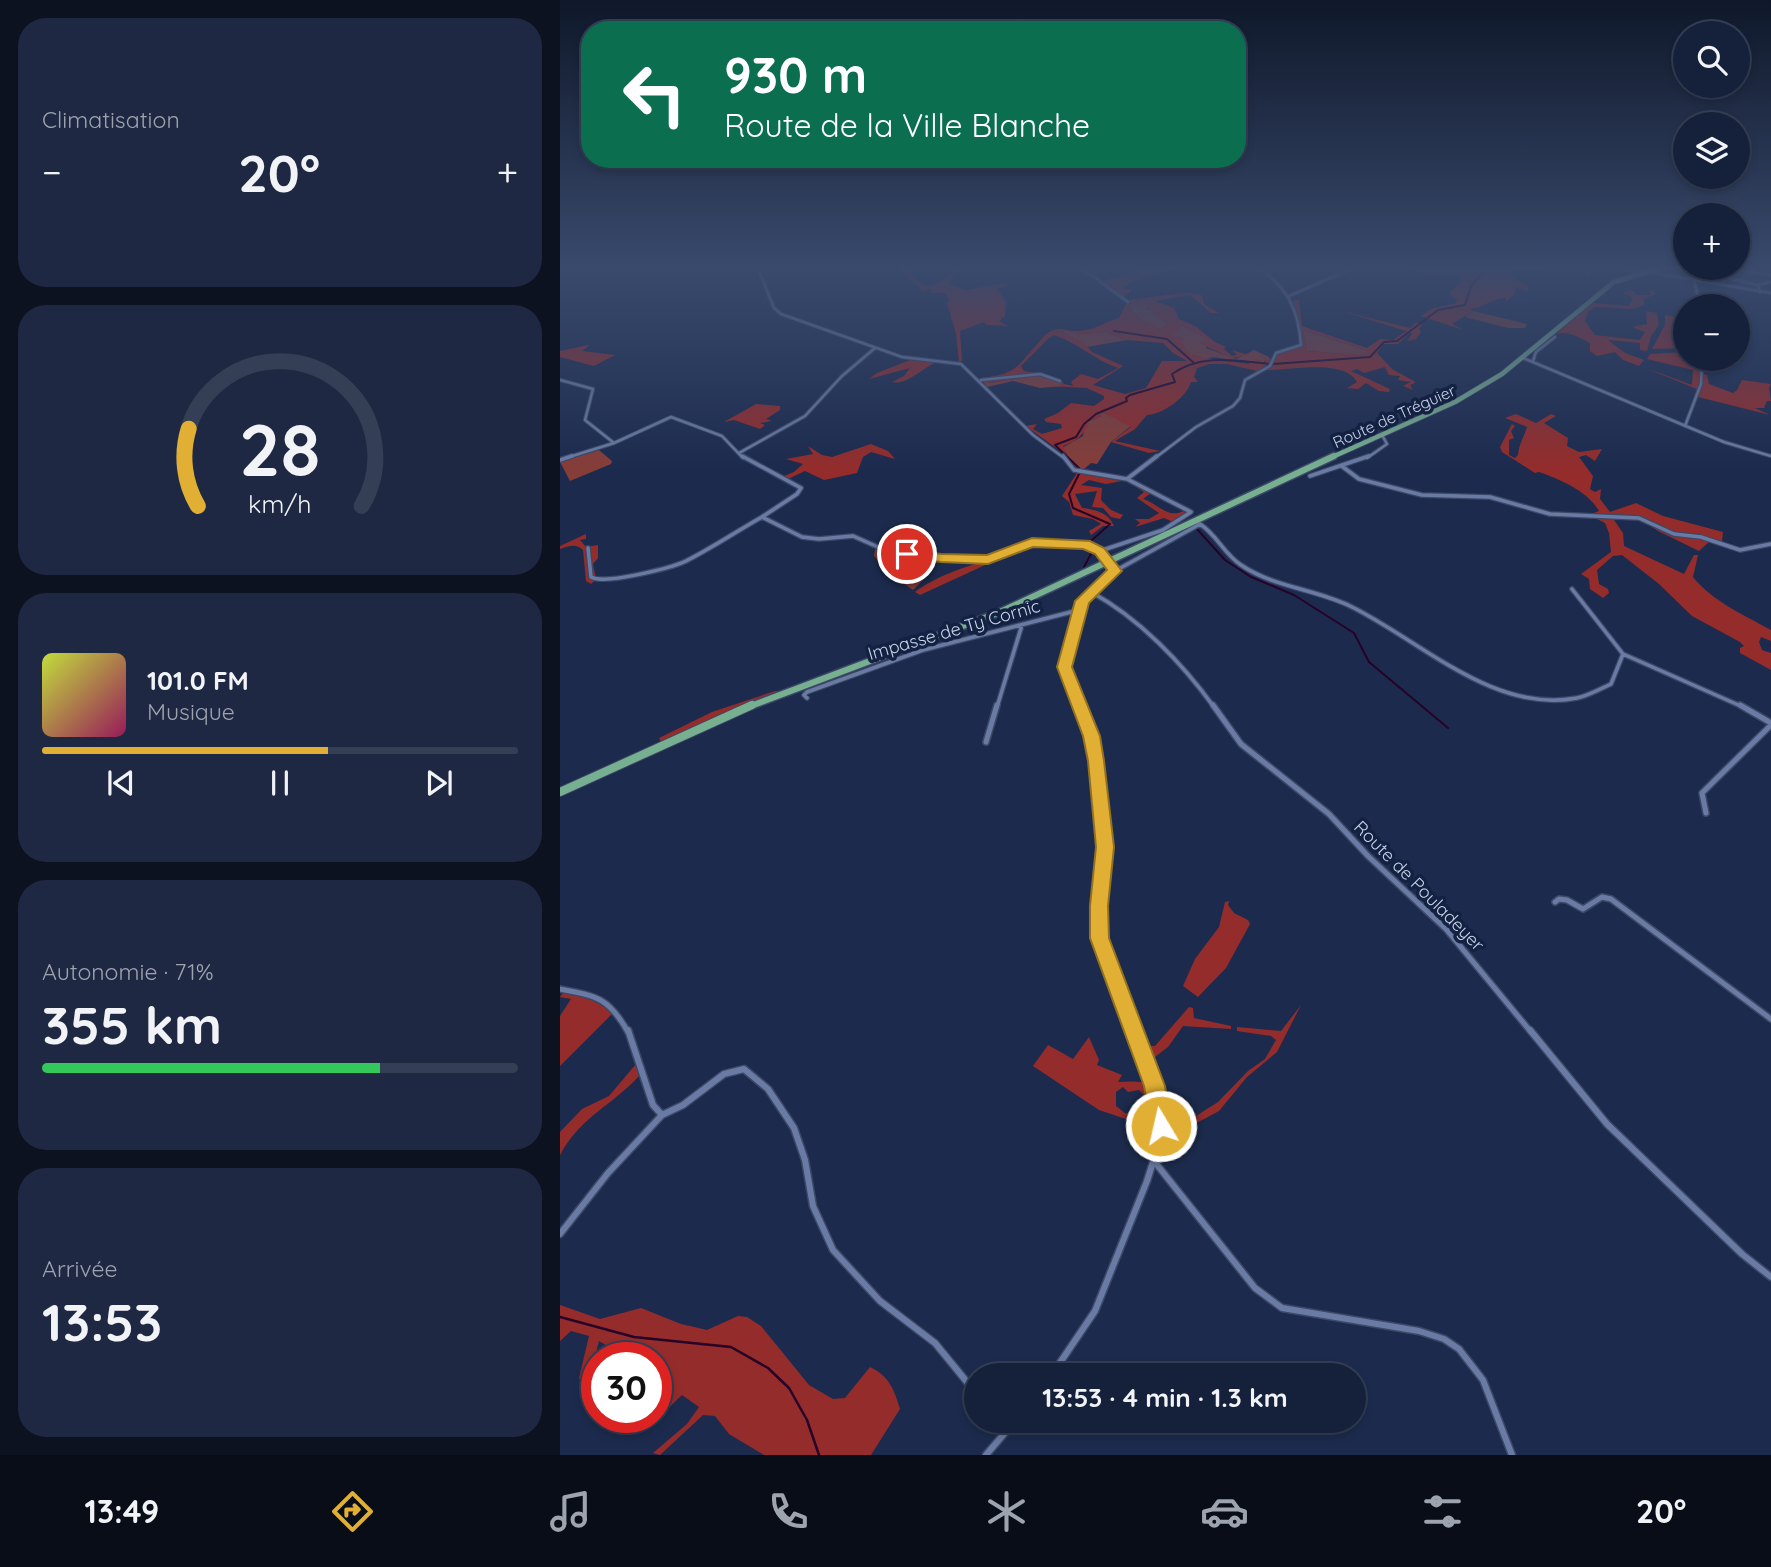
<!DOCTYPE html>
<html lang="fr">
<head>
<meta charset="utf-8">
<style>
  :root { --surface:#15203a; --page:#1e2842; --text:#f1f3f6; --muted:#9da3af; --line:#343e54; --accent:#e1af34 }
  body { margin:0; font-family:Quicksand,sans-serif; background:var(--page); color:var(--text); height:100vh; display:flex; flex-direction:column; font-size:26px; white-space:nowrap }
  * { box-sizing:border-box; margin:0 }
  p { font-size:23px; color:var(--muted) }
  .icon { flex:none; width:38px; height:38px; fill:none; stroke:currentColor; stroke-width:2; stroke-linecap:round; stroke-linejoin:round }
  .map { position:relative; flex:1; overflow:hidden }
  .drawer { display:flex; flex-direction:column; gap:18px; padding:18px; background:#0c1220; width:560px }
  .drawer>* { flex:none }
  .guide { position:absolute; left:21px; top:21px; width:665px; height:147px; border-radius:28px; box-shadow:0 4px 10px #0003,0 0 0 2px var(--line); background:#0b6e4f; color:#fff; overflow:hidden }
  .fabs { position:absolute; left:1113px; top:21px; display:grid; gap:14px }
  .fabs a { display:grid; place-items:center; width:77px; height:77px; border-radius:50%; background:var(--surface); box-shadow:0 4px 10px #0003,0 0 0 2px var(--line); font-size:35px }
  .speed { position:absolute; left:21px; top:1342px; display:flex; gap:14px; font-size:35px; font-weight:700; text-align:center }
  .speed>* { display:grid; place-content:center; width:91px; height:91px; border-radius:50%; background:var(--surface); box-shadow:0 4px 10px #0003,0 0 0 2px var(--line); line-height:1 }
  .speed .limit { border:10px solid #d22; background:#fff; color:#111 }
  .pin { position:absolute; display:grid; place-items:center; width:60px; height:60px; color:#fff; margin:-30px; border:4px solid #fff; border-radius:50%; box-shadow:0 2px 7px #0007 }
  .me { position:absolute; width:77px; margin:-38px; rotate:351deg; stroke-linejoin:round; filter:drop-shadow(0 0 5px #0008) }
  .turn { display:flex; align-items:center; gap:24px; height:147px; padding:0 28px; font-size:32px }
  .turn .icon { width:91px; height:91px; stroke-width:2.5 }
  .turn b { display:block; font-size:49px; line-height:60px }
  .big { font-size:52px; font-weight:700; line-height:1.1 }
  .drawer .card { flex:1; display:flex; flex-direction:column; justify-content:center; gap:10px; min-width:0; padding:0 24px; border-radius:28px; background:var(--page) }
  .drawer .dial { align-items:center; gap:0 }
  .dial svg { height:182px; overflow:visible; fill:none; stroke:var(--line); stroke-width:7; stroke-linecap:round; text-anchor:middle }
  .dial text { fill:var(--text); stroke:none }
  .song { display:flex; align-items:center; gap:21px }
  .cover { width:84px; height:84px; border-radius:10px; background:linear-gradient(135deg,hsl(70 70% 55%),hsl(330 70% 35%)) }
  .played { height:7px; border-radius:4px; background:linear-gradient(90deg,var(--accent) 60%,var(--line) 60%) }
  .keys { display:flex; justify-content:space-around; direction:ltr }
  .heat { display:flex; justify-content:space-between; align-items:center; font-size:38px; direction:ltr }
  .charge { height:10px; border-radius:5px; background:linear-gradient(90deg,#34c759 71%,var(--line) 0) }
  .trip { position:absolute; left:404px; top:1363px; width:402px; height:70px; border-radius:35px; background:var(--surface); box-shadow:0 4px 10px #0003,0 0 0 2px var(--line); font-weight:700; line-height:70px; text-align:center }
  .menu { display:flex; height:112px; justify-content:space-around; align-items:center; background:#080d17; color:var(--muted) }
  .menu .icon { width:49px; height:49px }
  .menu .current { color:var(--accent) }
  .menu b { font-size:32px; color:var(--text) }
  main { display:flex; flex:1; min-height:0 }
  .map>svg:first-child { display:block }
  .green { fill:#863d38 }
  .forest { fill:#942c2b; fill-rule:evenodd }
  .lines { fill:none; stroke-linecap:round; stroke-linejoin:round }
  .stream-far1 { stroke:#260229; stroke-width:2 }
  .stream { stroke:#260229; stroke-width:2.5 }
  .minor-far3-casing { stroke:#3d4866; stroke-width:4.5 }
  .minor-far2-casing { stroke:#3d4866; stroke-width:6 }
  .minor-far1-casing { stroke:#3d4866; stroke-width:8 }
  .minor-casing { stroke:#3d4866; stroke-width:9 }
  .primary-far2-casing { stroke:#3d4866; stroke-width:6 }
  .primary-far1-casing { stroke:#3d4866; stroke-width:9 }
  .primary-casing { stroke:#3d4866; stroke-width:10 }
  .minor-far3 { stroke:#697ba4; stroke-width:2.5 }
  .minor-far2 { stroke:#697ba4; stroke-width:3.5 }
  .minor-far1 { stroke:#697ba4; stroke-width:5 }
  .minor { stroke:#697ba4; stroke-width:6 }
  .primary-far2 { stroke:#77b091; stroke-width:4.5 }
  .primary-far1 { stroke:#77b091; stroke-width:6 }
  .primary { stroke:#77b091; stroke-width:8 }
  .route { fill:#e1af34; stroke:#927222; stroke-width:2 }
  .labels { text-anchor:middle; stroke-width:7; stroke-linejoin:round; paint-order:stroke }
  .far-street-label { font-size:16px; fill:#c9d4ea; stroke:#132142 }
  .street-label { font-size:18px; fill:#c9d4ea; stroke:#132142 }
</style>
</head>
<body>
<main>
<section class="drawer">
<div class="card"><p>Climatisation</p>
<div class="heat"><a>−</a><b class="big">20°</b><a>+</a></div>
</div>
<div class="card dial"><svg viewBox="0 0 100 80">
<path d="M14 69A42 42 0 1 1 86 69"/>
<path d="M14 69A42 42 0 0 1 10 35" stroke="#e1af34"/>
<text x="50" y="56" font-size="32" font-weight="700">28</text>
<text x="50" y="72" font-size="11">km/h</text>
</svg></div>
<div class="card">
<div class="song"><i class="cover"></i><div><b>101.0 FM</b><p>Musique</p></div></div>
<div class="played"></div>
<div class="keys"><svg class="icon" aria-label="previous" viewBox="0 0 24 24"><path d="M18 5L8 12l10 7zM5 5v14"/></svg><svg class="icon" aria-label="pause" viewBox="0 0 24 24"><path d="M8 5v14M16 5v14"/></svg><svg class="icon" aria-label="next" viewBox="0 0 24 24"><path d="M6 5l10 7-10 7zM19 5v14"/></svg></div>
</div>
<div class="card"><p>Autonomie · 71%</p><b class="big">355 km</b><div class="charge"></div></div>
<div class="card"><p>Arrivée</p><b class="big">13:53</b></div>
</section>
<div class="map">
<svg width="1211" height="1455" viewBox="0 0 1211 1455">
  <rect width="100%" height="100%" fill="#1c2b4d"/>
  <path class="green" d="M579,302L586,303L587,309L597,313L608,325L598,329C587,323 572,317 569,304Z
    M913,311L967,324L965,328H948L905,317Z
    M621,325L647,338L646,348L676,359L694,350L709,357L711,361L706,360L701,364L653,357L645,359L630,354L612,334L619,330L618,326Z
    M504,330L520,334L546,332L567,340L527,347L501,331Z
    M743,330L806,350L809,353L800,355L747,351Z
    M479,375L504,383L502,386L480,388L453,381L427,387L422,380L430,383Z
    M543,412L571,426L551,442L537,464L531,463L523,470L517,469L502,448L523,436L525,423L541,416L537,414Z
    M39,450L52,461L51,464L10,481L0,462Z
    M315,549L361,558L363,580L353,590C338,580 326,569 314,556Z"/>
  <path class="forest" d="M338,266H347C373,310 384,268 405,266L390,281V285L407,290L445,283L449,285L437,289L446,302L445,316L439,321L448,326L427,325L424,322L400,331L402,361L399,362L396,334L387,303L389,299L385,293H372L370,289L361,292L360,287L342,273Z
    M596,266H622L626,272L624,273L619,267L571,282L562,289L572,290L563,297L556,296L538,282Z
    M845,266L866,270L906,269L904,266L987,269L1000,266L994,271L1023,276L1030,271L1028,266L1043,267L1034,268L1028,277L986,270H953L950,273L956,280L969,286L967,291L956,288L954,295L946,302L945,298C931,299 923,308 910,309L913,311L892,324L903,330L861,316L871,309L896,303L897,300L889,293L902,281L899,275L889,272L872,275Z
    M1072,290L1076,295H1091L1089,290H1093L1096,294L1084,299V305L1072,309L1035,307L1028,312L1025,321L1035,335L1080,340L1085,332L1072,327L1087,324L1086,311L1097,313L1099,325L1091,336L1087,351L1080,350V343L1048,340L1065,353L1084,360L1079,366L1063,360L1055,352L1037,356L1030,351V343C1020,338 1006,329 995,335L1032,303L1069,306L1073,298L1063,293Z
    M625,293L642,295L644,304L659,313H651L630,295L595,301L614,308L619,319L635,326L655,342L666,347L664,349L672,356L677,355L672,350L688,355L672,358L641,344L646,338L621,325L619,332L612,334L624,338L622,343C625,346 627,352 633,354C642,359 675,362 688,364L696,359L702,361V364L706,362L703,356L711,362L697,371L667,364H649L637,368L634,377L638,382H631C626,398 603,414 587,415L575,429L555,441L600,451L589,453L551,442L571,427L543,412L537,414L541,416L526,422L528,426C520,438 516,441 503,446L506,452L503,453L466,426L477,424L473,429L482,434L502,428L501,424L486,422L484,419L498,413L511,403L534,406L544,399V396L527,388L489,386H502L500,383L513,386L511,382L521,374L538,379L558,368C536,361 517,342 494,335L489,338L461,366L464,371L475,373L474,376L429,383L422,378C458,374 457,366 479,342C483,338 486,333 491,331C502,326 508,332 518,331C533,331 545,322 559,318L566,304H570L571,310L582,321H588L598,329L608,325L585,306L586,303L573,305L567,300ZM504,330L520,335L546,332L567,340L603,343L613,353L627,361H602L586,388L565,394L533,385L563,366L532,352L524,343L502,332Z
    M736,300H739L742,326L807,348L820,339L833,340L846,331L782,311L850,328L856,322L862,325L859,329L861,332L856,339L847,341L852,334L850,332L838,344H823L817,353L832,369L854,381L855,383L850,385L853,390L843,386L851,382L838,380L840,376L829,375L825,367L804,373L797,369L791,371L830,389L829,392L819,391L806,383L798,389L787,388L797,382C783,358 728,371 706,370L713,366L714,357L717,353L742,347L735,319L738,313H734L729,303ZM743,330L806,350L808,353L800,355L747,351Z
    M1105,315L1125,319V328L1118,327L1113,340L1125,344V348L1092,349L1105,325Z
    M28,345H30L22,351L55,355L34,366L0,357V351Z
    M1125,352V359H1140V373L1147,375L1149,384L1173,393L1177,390L1182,380L1211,384L1209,388L1211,401H1207L1204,408H1195L1210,415L1134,396L1137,389L1083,367L1132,385L1133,370L1087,359L1090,354Z
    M350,360L376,362C362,369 345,386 332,382L344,376L350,368L309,379L317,373Z
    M196,404L220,406V410L206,419L212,421L200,423L205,425L200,429L174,420L164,422Z
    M956,414L976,423L991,414L996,416L984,423L1008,438L1007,446L1019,452L1042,449L1035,461L1026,455L1019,457L1033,476L1030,489L1035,492L1041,489L1040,499L1050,512L1076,503L1103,516L1163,532L1162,541H1150L1139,551L1098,531L1078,517L1066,516L1054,520L1063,533L1064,546L1124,574L1134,555H1138L1133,577C1152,601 1184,615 1211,630V641L1201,637L1199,642L1202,650L1211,653V670L1180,653V648L1184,646L1180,642L1132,616L1099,584L1062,555L1053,556L1037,570L1039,584L1048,589L1049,593L1043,598L1030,589L1029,579L1021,574L1051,552L1049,533L1045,523L1029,515L1039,511C1028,491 999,479 979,472L975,473L942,452L940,447L952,424L955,426L951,431L954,438L949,440V455L955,458L958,455C959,444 964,437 967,427L945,418Z
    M311,444L328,451L335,459L311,452L303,457L297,473L264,480L245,471L228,479L224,476L234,472L243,464L226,459L253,454L248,446L262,455L272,457Z
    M517,473L562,481L546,484L529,480L521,485L542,488L541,500L551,510L563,515L560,519L551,517L543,508L532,507L537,491L515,494L522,508C534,509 549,513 554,526H543L531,535L529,531L541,524L533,519L513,515L509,502L502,496Z
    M570,483L591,493L583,499C599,504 607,519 624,511L626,515L613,522L604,518L575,527L580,523L575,519H589L599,513L577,498L584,492Z
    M26,534V539L20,540L26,547L38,545V558L33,564L36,579L31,584L26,581L23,550C16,543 9,546 0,549V546Z
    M434,561L360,595L355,592C373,578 412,562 434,561Z
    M215,691L221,692L101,742L99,738L152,712Z
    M669,901L668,905L674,913L688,920L690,924L666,968L638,997L623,986L635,959L659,927L665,902Z
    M3,993L34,996L54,1012L0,1066V1016L11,999L0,997Z
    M741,1005L717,1052L687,1077L659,1111L631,1126L628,1121L658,1102L688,1071L705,1059L716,1040L711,1036L677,1031V1027L721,1031Z
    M629,1007L633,1008L634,1018L671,1026V1029L623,1026L608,1047L591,1060L587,1057L583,1046H595Z
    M529,1037L539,1060L537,1065L562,1075L558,1082C592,1079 606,1087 613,1122L610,1123L601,1099L592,1103L579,1090L568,1092L563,1087L556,1092V1106L565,1113L575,1114L596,1131L594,1142L575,1122L539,1110L473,1066L488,1045L513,1059Z
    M76,1064L80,1075C52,1106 21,1116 0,1155V1132L22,1109L49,1096Z
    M0,1305L40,1319L81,1308L121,1324L147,1330L178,1316L187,1317L201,1326L249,1385L273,1399L285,1398L310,1367C329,1376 334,1389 340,1409L311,1455H204L169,1434L155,1416L143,1415L100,1455L93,1453L127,1424L139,1407L122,1395L92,1424L82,1425L84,1418H96V1403L100,1399L101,1386L96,1381V1358H68L39,1341L32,1369L24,1387L19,1378L29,1336L11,1331L0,1341Z"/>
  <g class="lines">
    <path class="stream-far1" d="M554,331L607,339L634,363
      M713,364L810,357L824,342L837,341L878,310L905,305L911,286L929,266
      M636,528L665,560L691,577L734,595L794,633L809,662L888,728
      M532,540L550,524L513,508L509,494L521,470L495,445L516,437L524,424L536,414L567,401L566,398L570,395L615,382L612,374C643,353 675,361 710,364
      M524,567L533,550"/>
    <path class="stream" d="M0,1317L74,1337L171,1347L208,1368L229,1388L247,1420L259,1455"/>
    <g class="minor-far3-casing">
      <path id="minor-far3" d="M197,266L214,308L221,314L342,357L401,364L473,435L504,458
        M519,266L568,302
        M1042,266L1085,272
        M1180,270L1211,275
        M1088,272L1211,293
        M1133,279L1148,273L1198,285L1200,292
        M1134,280L1140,306
        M1198,285L1211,282
        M729,296L798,266
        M963,358L1164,442L1211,456
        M973,361L976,352L995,337
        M0,380L33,389L25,420L54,443L111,417L162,436L183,458
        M421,380L480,374L500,381
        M1125,426L1141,384L1142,359
        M179,453L245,416L282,376L315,348
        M6,458L54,443
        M595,458L636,427L673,406L680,398L685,380L710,366L716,353L741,345C739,309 726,285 695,266
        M807,458L827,444L822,435"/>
    </g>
    <g class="minor-far2-casing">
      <path id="minor-far2" d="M182,456L241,488L237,494L202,517L242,537L259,539L293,536L327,551L381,558L431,559L478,542L527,545L540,551L555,571L522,601L504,668L520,707
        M503,456L514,470L567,479L631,512L603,530L540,551
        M0,460L12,456
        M783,467L799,479L862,495L930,497L990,514L1079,518L1114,534L1141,537L1180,550L1211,544
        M750,476L809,456
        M567,479L597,456
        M28,548L31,577C44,585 111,568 126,561C152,548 177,531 202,517
        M555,571L640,524C657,535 664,554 681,565C713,587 755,589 790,606C860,640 933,714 1017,698C1028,696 1040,689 1051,684L1063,654L1183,707
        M1012,589L1063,654
        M531,592C579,618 622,663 654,707
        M247,698L244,695L247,692L363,650L519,610
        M437,707L462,625"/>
    </g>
    <g class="minor-far1-casing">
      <path id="minor-far1" d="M519,705C536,749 544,799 545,846C545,876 535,906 540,937C544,962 565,1006 574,1032
        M653,705L681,744L769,814L808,856L886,929L971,1032
        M1180,705L1211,723
        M426,742L437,705
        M1146,813L1142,793L1211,725
        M995,902L999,899L1007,900L1023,909L1042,897L1051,899L1211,1019
        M0,989C37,996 49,998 68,1032"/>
    </g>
    <g class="minor-casing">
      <path id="minor" d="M68,1030L93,1105L102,1115
        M970,1030L1047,1124L1182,1254L1211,1277
        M594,1161L695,1288L722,1308L859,1331L884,1339L899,1349L923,1380L952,1455
        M0,1234L48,1173L102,1115L123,1105L164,1074L184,1069L208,1089L234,1128L245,1160L253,1206L273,1250L320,1301L375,1343L416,1393
        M491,1376L535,1311L587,1181L599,1143L601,1126L594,1086L574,1030
        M440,1421L447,1430
        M426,1455L455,1421"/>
    </g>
    <g class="primary-far2-casing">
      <path id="primary-far2" d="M770,458L895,402L942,374L1054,282L1108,266"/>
    </g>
    <g class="primary-far1-casing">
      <path id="primary-far1" d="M188,707L440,612L774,456"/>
    </g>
    <g class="primary-casing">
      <path id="primary" d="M0,792L192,705"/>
    </g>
    <use href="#minor-far3" class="minor-far3"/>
    <use href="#minor-far2" class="minor-far2"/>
    <use href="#minor-far1" class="minor-far1"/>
    <use href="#minor" class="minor"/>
    <use href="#primary-far2" class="primary-far2"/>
    <use href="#primary-far1" class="primary-far1"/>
    <use href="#primary" class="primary"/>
  </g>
  <linearGradient id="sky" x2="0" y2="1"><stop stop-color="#0f182a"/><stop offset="0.57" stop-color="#3a4a6d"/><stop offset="1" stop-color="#3a4a6d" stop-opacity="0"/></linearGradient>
  <rect width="1211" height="470" fill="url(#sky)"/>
  <path class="route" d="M472,538L530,541L544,548L562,571L529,603L512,667L540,736L544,761L554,847L548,906L549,938L605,1086L612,1126L609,1134L601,1137L593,1134L584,1086L530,938V906L536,847L528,761L523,736L497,667L515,601L547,570L535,554L523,549L473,547L428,564L381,562L347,558L341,554L347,549L381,554L427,555Z"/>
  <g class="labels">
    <g class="far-street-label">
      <text transform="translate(834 416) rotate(-24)" y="6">Route de Tréguier</text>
    </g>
    <g class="street-label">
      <text transform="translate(394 630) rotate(-16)" y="6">Impasse de Ty Cornic</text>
      <text transform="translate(859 886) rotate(45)" y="6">Route de Pouladeyer</text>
    </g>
  </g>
</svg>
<div class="fabs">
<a><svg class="icon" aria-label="search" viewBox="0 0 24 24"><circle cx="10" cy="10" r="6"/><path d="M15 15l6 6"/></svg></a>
<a><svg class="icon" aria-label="layers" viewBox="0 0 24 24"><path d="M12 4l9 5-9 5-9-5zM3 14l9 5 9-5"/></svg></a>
<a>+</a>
<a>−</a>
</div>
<div class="speed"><div class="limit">30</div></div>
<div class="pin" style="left:347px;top:554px;background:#d93025"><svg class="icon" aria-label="arrive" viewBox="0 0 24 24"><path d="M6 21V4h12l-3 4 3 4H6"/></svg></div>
<svg class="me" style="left:601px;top:1126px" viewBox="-20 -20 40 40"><circle r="17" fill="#e1af34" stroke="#fff" stroke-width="3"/><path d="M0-11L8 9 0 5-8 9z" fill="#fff"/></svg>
<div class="trip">13:53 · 4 min · 1.3 km</div>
<div class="guide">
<div class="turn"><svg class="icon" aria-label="left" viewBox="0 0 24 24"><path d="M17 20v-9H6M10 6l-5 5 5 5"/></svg><div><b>930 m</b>Route de la Ville Blanche</div></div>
</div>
</div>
</main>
<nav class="menu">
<b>13:49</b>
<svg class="icon current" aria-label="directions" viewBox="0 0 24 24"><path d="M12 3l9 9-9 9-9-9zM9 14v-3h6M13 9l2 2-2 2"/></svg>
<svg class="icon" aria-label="music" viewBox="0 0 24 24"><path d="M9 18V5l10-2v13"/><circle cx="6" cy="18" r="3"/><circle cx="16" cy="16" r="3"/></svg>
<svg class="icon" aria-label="phone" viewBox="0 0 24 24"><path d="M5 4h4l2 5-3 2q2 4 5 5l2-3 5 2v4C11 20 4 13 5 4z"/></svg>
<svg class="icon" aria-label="climate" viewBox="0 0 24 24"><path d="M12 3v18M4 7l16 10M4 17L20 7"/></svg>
<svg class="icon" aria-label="car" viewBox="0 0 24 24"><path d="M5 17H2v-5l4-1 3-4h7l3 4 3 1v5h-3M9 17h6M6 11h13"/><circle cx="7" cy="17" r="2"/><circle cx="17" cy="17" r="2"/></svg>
<svg class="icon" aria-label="filters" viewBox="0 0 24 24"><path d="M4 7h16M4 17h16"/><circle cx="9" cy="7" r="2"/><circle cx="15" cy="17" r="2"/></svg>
<b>20°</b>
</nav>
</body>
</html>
